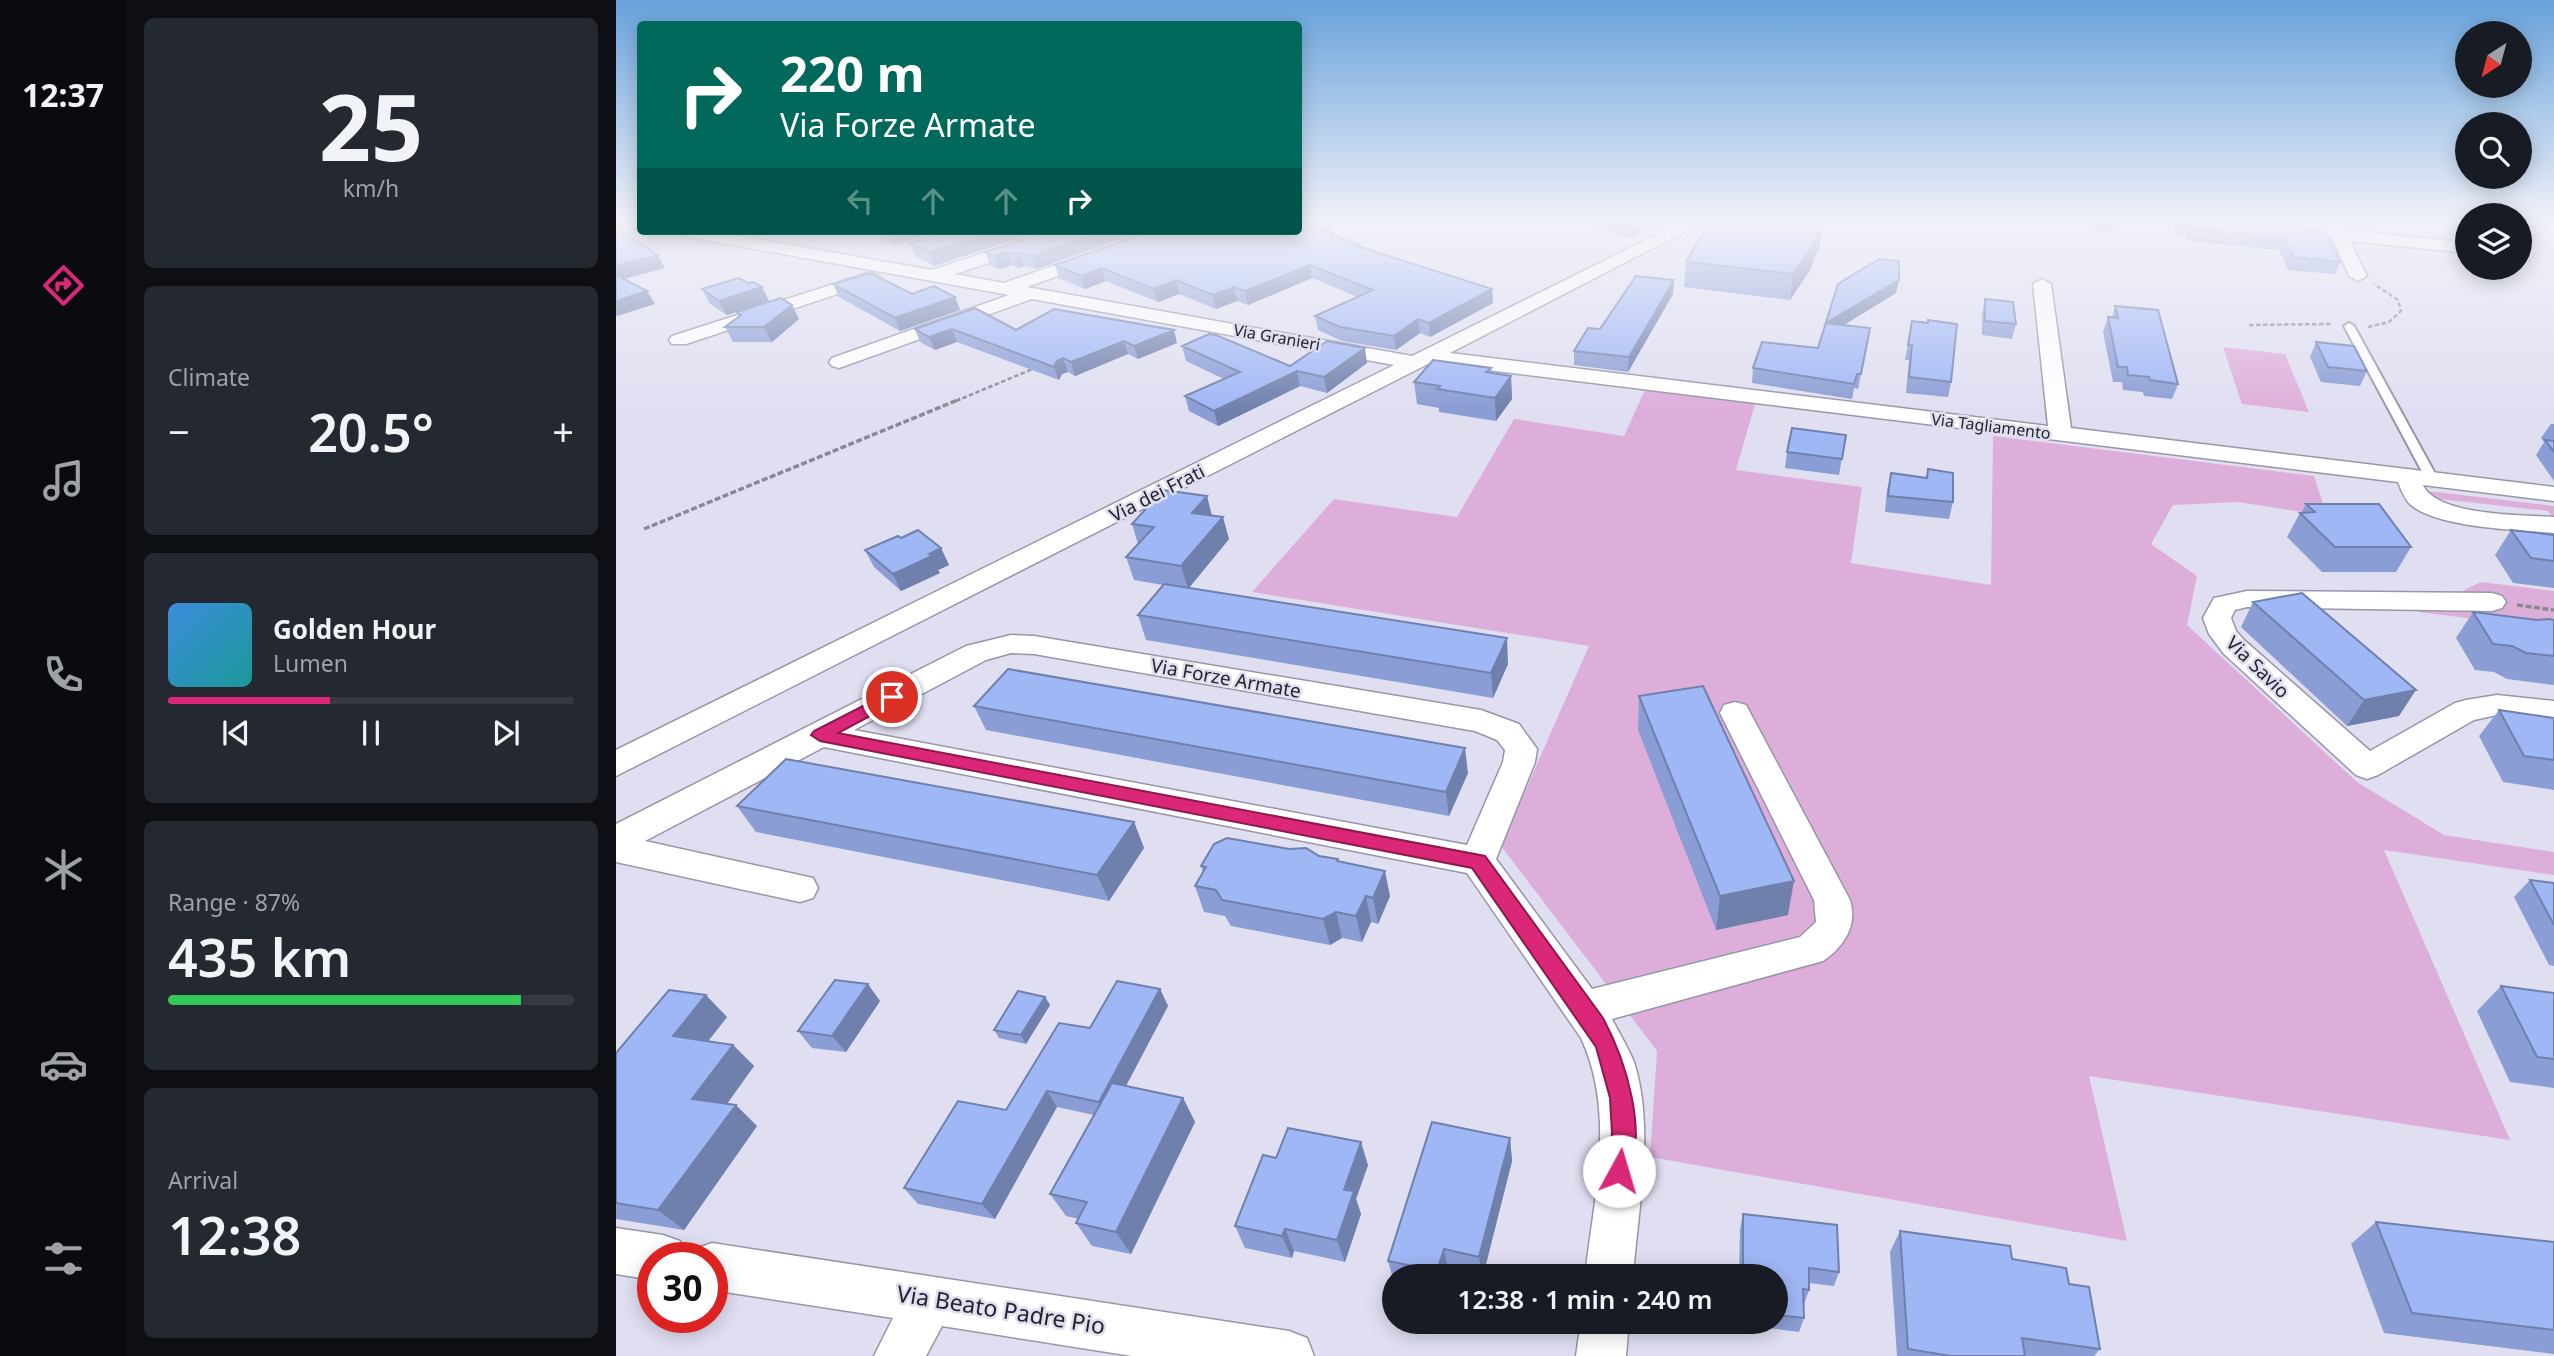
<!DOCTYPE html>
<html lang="en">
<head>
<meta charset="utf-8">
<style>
  :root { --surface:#171b24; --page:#242831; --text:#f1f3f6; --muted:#9ea1a6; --line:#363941; --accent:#db2777 }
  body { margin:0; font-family:"Noto Sans",sans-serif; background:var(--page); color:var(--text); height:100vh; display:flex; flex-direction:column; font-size:26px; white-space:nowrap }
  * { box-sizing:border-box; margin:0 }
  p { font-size:23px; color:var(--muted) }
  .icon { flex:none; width:38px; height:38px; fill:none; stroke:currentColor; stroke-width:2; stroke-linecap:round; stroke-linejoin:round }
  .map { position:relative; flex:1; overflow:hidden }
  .panel { display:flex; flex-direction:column; gap:18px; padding:18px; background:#0d0f14; width:490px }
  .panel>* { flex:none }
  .guide { position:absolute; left:21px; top:21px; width:665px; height:214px; border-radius:7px; box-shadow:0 4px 18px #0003; background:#00695c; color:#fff; overflow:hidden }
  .needle { width:46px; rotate:216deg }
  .controls { position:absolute; left:1839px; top:21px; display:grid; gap:14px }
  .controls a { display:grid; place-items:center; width:77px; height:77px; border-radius:50%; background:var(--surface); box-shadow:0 4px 18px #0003; font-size:35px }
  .speed { position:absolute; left:21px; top:1242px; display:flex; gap:14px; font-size:35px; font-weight:700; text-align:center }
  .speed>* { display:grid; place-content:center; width:91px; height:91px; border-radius:50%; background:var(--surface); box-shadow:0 4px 18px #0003; line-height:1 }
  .speed .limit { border:10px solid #d22; background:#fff; color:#111 }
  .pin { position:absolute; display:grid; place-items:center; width:60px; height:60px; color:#fff; margin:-30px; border:4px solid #fff; border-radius:50%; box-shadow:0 2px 7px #0007 }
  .me { position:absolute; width:77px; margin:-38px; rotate:6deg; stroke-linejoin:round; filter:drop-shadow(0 0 5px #0008) }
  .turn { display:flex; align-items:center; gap:24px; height:147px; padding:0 28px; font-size:32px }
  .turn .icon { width:91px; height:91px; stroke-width:2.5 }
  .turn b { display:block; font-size:49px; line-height:60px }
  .lanes { display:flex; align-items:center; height:66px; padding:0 28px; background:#0003; justify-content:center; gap:35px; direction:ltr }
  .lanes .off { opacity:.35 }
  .big { font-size:52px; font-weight:600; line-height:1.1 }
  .panel .card { flex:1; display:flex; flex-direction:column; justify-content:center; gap:10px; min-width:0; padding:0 24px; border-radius:10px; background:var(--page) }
  .panel .dial { align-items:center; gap:0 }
  .dial b { font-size:91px; line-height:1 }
  .song { display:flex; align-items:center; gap:21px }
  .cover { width:84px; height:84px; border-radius:10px; background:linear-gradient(135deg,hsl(210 70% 55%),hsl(180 70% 35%)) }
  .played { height:7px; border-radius:4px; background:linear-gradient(90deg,var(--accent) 40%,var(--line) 40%) }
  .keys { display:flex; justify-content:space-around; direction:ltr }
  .heat { display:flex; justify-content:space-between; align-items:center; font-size:38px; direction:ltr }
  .charge { height:10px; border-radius:5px; background:linear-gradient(90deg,#34c759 87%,var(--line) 0) }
  .trip { position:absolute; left:766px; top:1264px; width:406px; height:70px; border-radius:35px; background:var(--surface); box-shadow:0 4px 18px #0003; font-weight:600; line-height:70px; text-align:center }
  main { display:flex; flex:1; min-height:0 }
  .menu { display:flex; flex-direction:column; width:126px; justify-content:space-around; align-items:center; background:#090b0e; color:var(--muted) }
  .menu .icon { width:49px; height:49px }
  .menu .on { color:var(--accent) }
  .menu b { font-size:32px; color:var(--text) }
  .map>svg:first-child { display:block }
  .green { fill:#deaeda }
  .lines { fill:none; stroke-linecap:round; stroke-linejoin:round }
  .service-casing { stroke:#9796a8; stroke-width:4 }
  .minor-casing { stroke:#9796a8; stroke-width:3 }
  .path-far1 { stroke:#898895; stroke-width:2.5; stroke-dasharray:4.5 2.5; stroke-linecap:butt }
  .path { stroke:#898895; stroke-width:3.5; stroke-dasharray:6 2.5; stroke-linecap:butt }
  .service { fill:#fff; fill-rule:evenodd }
  .minor { fill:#fff; fill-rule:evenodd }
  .wall { fill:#8a9dd4 }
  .shaded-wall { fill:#7080ac }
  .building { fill:#a0b7f6; stroke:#7080ac; stroke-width:2 }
  .route { fill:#db2777; stroke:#8e194d; stroke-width:2 }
  .labels { text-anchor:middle; stroke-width:5; stroke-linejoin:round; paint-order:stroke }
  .far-street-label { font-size:16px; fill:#25242b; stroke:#e0dff2 }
  .street-label { font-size:19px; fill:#25242b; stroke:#e0dff2 }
  .near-street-label { font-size:23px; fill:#25242b; stroke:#e0dff2 }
</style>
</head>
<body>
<main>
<nav class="menu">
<b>12:37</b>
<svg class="icon on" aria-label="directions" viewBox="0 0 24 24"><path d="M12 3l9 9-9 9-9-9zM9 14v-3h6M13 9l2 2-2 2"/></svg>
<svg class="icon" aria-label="music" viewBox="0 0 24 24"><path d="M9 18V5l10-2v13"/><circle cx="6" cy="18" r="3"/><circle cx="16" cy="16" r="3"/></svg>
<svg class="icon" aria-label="phone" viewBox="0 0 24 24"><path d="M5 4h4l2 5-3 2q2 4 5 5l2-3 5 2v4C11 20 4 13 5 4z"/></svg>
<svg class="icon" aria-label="climate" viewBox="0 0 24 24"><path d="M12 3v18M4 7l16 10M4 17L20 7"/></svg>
<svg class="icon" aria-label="car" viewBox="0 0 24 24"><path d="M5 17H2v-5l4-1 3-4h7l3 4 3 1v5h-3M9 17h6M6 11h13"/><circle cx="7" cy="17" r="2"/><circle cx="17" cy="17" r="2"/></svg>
<svg class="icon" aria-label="filters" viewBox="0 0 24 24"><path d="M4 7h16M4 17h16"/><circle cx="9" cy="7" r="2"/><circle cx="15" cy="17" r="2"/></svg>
</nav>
<section class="panel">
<div class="card dial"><b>25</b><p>km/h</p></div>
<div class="card"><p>Climate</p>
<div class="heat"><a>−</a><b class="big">20.5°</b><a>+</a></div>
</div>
<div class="card">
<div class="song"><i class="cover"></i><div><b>Golden Hour</b><p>Lumen</p></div></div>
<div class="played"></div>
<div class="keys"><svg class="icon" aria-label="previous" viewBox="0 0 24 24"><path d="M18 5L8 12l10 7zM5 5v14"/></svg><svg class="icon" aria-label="pause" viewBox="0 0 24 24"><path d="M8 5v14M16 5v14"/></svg><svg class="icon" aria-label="next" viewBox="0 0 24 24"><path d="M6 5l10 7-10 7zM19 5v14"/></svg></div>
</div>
<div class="card"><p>Range · 87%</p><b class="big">435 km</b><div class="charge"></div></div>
<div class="card"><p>Arrival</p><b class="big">12:38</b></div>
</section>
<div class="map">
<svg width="1938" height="1356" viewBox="0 0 1938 1356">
  <rect width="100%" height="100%" fill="#e0dff2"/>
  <path class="green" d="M1607,347L1669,354L1693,412L1626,404Z
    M1029,390L1139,404L1120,470L1246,487L1235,563L1375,585L1377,436L1698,476L1711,516L1622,502L1557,505L1535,544L1581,576L1571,625L1741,782L1828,835L1938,852V875L1768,850L1894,1140L1473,1076L1511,1241L1034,1157L1041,1051L885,846L973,646L636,592L718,499L841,517L898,419L1008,436Z
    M1811,491L1938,506V520L1932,511L1815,498Z
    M1865,582L1938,591V629L1803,612Z"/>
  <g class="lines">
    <g class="service-casing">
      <path id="service" d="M1733,323L1738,326L1822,479L1820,481H1812L1810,479L1728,326Z"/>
    </g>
    <g class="minor-casing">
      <path id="minor" d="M2,221H24V229L4,224Z
        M1068,221H1089L834,353L1432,426L1417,284L1426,279L1435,284L1455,428L1938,487V501L1807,485C1821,516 1907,515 1938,517V533C1903,530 1822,528 1795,505C1789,500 1785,490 1782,482L814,363L0,776V750L778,365L416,299L223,368L216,366L213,362L216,358L393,295L67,236L59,231H95L316,270L434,231H459L457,235L339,274L388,283L536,231H560L558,235L411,287L796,356Z
        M1586,221H1642L1712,228L1709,221H1725L1729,230L1852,243V253L1734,241L1751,276L1742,281L1733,276L1717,239L1594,226Z
        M255,272L264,277L261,281L70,344H56L53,340L56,336Z
        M1631,591L1876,593L1886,596L1890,602L1886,608L1876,611L1631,607L1619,610L1615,618L1620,631L1628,640L1754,751L1839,703L1850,700L1881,695L1938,701V723L1881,715L1858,720L1762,775L1751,779L1740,775L1608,654L1593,634L1587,618L1598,598Z
        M395,635L418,636L865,710L903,724L921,749L919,762L880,859L976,989L1184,937L1200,922L1198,900L1104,713L1108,705L1119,702L1130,705L1234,900C1242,925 1228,947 1207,961L996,1019C1003,1033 1012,1047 1018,1062C1039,1127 1022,1209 1017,1276H969C978,1197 1000,1113 965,1038L851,873L208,747L29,841L197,878L202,888L197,898L184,902L0,862V824L350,646ZM395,653L418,654L859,731L881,740L889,750L887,762L851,845L238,730L370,660Z
        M0,1228L47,1235L64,1241L70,1258H37V1280L0,1274Z
        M96,1243L673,1331L691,1338L698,1356H516L326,1326L310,1356H258L277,1318L96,1290V1258H76L79,1249Z
        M965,1321H1013L1010,1356H960Z"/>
    </g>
    <path class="path-far1" d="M1633,325L1716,324
      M1752,327L1773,322L1785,311L1782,300L1758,284
      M340,401L419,368"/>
    <path class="path" d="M28,529L344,399
      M1901,605L1938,610"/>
    <use href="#service" class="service"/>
    <use href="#minor" class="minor"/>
  </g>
  <path class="wall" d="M976,221H1043L1013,238L976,228Z
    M1475,221H1504V222L1500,234L1475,231Z
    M1556,221H1640L1724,262L1719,274L1672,270L1663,250L1571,241L1570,236L1558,235Z
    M1904,221H1918L1912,232L1904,231Z
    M262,231H324L279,245L266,239Z
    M332,231H425L318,266L299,256L294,243Z
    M434,231H528L420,269L408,266L402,268L396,265L383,269L374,265L369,252Z
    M715,234L742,244V246L876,289L877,303L814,337L804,333L780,350L726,341L702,330L699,316L742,297L696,278L632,305L621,301L600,309L563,294L542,302L490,281L469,289L443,278L439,265L717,234Z
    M1204,245L1194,270L1174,300L1068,287L1070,262Z
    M132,283L146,287L153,301L111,315L94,304L86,289Z
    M217,284L296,294L339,297L344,310L284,331L223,297Z
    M1222,284L1280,293L1228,325L1254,328L1242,389L1238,388L1236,399L1136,383L1137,368L1202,348Z
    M1057,294L1012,372L958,365V351L984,329Z
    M1369,299L1400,324L1396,339L1366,335V313Z
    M1499,306L1562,384L1556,399L1528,396L1527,392L1507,390L1506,382H1497L1487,332L1492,317L1496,318Z
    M359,308L400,330L561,343L522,359L512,354L459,376L452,372L446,374L443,380L341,342L319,350L304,342L299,329Z
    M121,312L183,319L156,342H117L109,327L123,316Z
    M1296,321L1312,323L1335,382L1332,397L1290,393L1293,360H1289Z
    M1700,342L1751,371L1744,386L1705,382L1694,357Z
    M566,346L674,366L751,363L711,393L684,386L602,426L573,411L569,396L608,379L570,361Z
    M875,368L876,373L895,376L896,399L880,421L823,412V408L801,404L798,382Z
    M1935,424H1938V481L1920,455L1928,442L1925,438Z
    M1230,435L1223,475L1169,468L1171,452Z
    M1312,469L1337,502L1333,519L1269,512L1271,490L1275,473L1310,478Z
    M591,496L596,515L613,539L573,588L892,664L877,698L530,640L522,615L547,585L518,580L510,557L522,544L516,524Z
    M1690,504L1795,547L1780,572H1706L1671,537L1684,513H1685Z
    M1895,530L1938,535V588L1897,583L1879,555Z
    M285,538L325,548L333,565L322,570L324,573L285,591L258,567L249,550Z
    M1637,602L1783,716L1731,726L1625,627Z
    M1857,612L1921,620H1938V685L1891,679L1878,672L1859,670L1840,638Z
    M1023,696L1172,915L1100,930L1022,730Z
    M358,706L852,773L833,816L370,730Z
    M1883,710L1938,718V790L1887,782L1863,736Z
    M121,806L518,822L528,848L493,901L140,832Z
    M703,856L722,861L774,896L762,924L755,922L746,942L726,938L714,945L615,926L609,916L588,912L579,886L587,872L585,866Z
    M1914,880L1938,883V966L1933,965L1898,897Z
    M1885,986L1938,993V1088L1894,1082L1861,1011Z
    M544,989L552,1006L510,1086L567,1098L579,1122L515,1254L476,1246L460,1223L463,1219L450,1216L434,1194L478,1115L441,1107L379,1219L302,1204L288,1188L390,1110L474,1028Z
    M429,997L434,1005L410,1044L383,1038L378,1030Z
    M264,1001L230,1052L196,1048L182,1031Z
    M111,1017L92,1041L117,1045L138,1066L111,1104L141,1126L68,1230L0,1219V1053Z
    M894,1138L896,1161L867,1276H853L832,1271L831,1276H779L778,1282L772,1261Z
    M660,1158L752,1165L740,1199L745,1214L729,1262L678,1251L676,1258L629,1248L619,1226Z
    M1127,1214L1223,1272L1218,1286L1193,1283V1290L1188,1304H1187L1188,1318L1183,1332L1117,1323V1321H1160V1276H1123L1124,1229Z
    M1760,1222L1938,1242V1354L1768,1333L1735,1244Z
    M1284,1231L1396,1259L1453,1284L1484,1349L1478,1356H1281L1274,1252Z"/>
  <path class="shaded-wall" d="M715,221L717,234L699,241L697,228Z
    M1022,221H1043L1013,238V226Z
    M1207,221L1204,245L1194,270L1174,300L1177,274Z
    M278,231H324L279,245L273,232Z
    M381,231H425L318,266L313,252Z
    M488,231H528L420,269L416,256Z
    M392,252L396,265L383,269L378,256Z
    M403,253L408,266L402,268L398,254Z
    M42,255L49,268L0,281V266Z
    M694,265L696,278L632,305L629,291Z
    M486,268L490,281L469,289L465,276Z
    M560,280L563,294L542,302L538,289Z
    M1058,280L1057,294L1012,372L1013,357Z
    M1283,280L1280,293L1208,337L1210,323Z
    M146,287L153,301L111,315L103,301Z
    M618,287L621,301L600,309L597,295Z
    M876,289L877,303L814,337L813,323Z
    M31,291L39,304L1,316L0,314V301Z
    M339,297L344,310L284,331L279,318Z
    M176,305L183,319L156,342L148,327Z
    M802,319L804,333L780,350L778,336Z
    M336,329L341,342L319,350L313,337Z
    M558,330L561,343L522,359L518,346Z
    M508,341L512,354L459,376L455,362Z
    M749,348L751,363L711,393L708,377Z
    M447,358L452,372L446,374L443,380L438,367L441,361Z
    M681,371L684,386L602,426L598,411Z
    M895,376L896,399L880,421L879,398Z
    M591,496L596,518L576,513Z
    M607,517L613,539L572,589L565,566Z
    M325,548L333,565L322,570L324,573L285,591L277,574Z
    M891,638L892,664L877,698L875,673Z
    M1800,690L1783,716L1731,726L1748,700Z
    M849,748L852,773L833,816L830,792Z
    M518,822L528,848L493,901L481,875Z
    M769,871L774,896L762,924L757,898Z
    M1178,881L1172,915L1100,930L1104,896Z
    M750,896L755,922L746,942L740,916Z
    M720,912L726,938L714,945L707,919Z
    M252,984L264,1001L230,1052L216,1036Z
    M544,989L552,1006L493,1118L483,1102Z
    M90,995L111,1017L79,1058L57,1036Z
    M429,997L434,1005L410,1044L405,1035Z
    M117,1045L138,1066L99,1120L76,1099Z
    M431,1091L441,1107L379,1219L366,1204Z
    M567,1098L579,1122L515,1254L500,1232Z
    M120,1105L141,1126L68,1230L42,1210Z
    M894,1138L896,1161L867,1276H866L863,1257Z
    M745,1142L752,1165L740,1199L745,1214L729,1262L721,1240L728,1190Z
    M669,1229L678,1251L676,1258L666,1236Z
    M828,1249L832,1271L831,1276H822L821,1271Z"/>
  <path class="building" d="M682,221H715L697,228L742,244L738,245L876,289L813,323L802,319L778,336L724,327L699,316L757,290L694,265L629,291L618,287L597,295L560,280L538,289L486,268L465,276L439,265L538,231H682Z
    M993,221H1022L1013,226Z
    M1094,221H1207L1197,246L1177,274L1070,262Z
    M1562,221H1640L1708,228L1724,262L1678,257L1668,238L1575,229L1574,224L1562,223Z
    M0,228L42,255L0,266Z
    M332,231H381L313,252L294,243Z
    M434,231H488L416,256L403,253L398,254L392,252L378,256L369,252Z
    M1263,259L1283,261V280L1210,323L1254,328L1245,374H1241L1238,384L1137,368L1146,342L1202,348L1222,284Z
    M254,273L296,294L318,286L339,297L279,318L217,284Z
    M0,275L31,291L0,301Z
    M1020,276L1058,280L1013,357L958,351L972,328L984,329Z
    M123,278L132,283L137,282L146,287L103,301L86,289Z
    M165,298L176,305L148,327H109L125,315L121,312Z
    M1369,299L1397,302L1400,324L1369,321Z
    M1499,306L1542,310L1562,384L1534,380L1533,377L1512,375L1511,367H1502L1492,317L1502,318Z
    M359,308L400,330L438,309L558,330L518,346L508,341L455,362L447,358L441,361L438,367L336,329L313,337L299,329Z
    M1312,320L1341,324L1335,382L1293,377L1296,345H1292L1296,321L1312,323Z
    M593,334L600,335L674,366L711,341L749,348L708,377L681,371L598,411L569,396L624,372L566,346Z
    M1700,342L1738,346L1751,371L1712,367Z
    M817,360L875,368L870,372L895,376L879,398L821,389L824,386L798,382Z
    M1176,428L1230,435L1226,459L1171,452Z
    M1929,440L1938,441V452Z
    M1312,469L1337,473V502L1272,496L1275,473L1311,478Z
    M547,490L591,496L576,513L607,517L565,566L510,557L538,527L516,524Z
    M1690,504H1763L1795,547H1719L1684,513L1699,512Z
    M302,530L325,548L313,554L316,556L277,574L249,550L282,536L285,538Z
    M1895,530L1938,535V561L1915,558Z
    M548,584L891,638L875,673L522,615Z
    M1686,593L1800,690L1748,700L1637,602Z
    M1857,612L1921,620L1933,619L1938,620V656L1910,653L1896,646L1877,644Z
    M392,669L849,748L830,792L358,706Z
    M1087,686L1178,881L1104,896L1023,696Z
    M1883,710L1938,718V760L1908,756Z
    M170,759L518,822L481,875L121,806Z
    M611,838L673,849L690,848L703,856L722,859L721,861L769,871L757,898L750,896L740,916L720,912L707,919L606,900L600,890L579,886L590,867L585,866L598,844Z
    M1914,880L1938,883V925Z
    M219,980L252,984L216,1036L182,1031Z
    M501,981L544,989L483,1102L431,1091L366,1204L288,1188L342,1101L390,1110L443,1023L474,1028Z
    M1885,986L1938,993V1059L1921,1057Z
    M53,990L90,995L57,1036L117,1045L76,1099L120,1105L42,1210L0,1203V1053Z
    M402,991L429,997L405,1035L378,1030Z
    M496,1083L567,1098L500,1232L460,1223L471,1202L434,1194Z
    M816,1122L894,1138L863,1257L828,1249L821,1271L772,1261Z
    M672,1128L745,1142L728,1190L738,1191L721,1240L669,1229L666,1236L619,1226L647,1155L660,1158Z
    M1127,1214L1221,1225L1223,1272L1193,1268V1290L1187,1289L1188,1318L1160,1315V1276H1127Z
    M1760,1222L1938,1242V1330L1796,1313Z
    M1284,1231L1394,1246L1396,1259L1450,1268L1453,1284L1473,1287L1484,1349L1406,1338L1409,1356H1335L1292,1349Z"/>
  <linearGradient id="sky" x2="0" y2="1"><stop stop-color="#67a2db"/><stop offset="0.54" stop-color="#f1f1f9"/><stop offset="1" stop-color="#f1f1f9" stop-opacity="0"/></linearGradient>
  <rect width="1938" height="411" fill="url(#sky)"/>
  <path class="route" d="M276,691L282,693L284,697L282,701L222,733L869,856L987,1018C1010,1061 1032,1131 1012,1179L1003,1183L995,1179L991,1171L996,1133L994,1098L980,1047L856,868L204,741L195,735L198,731Z"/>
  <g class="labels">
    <g class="far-street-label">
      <text transform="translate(661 337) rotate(10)" y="6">Via Granieri</text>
      <text transform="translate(1375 426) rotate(7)" y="6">Via Tagliamento</text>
    </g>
    <g class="street-label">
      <text transform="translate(541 493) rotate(-27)" y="7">Via dei Frati</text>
      <text transform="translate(1642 667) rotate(44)" y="7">Via Savio</text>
      <text transform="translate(610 678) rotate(10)" y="7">Via Forze Armate</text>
    </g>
    <g class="near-street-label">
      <text transform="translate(385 1310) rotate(9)" y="8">Via Beato Padre Pio</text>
    </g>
  </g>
</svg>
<div class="controls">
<a><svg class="needle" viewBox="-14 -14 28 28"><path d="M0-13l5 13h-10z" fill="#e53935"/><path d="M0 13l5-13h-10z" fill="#9ea1a6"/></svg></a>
<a><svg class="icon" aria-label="search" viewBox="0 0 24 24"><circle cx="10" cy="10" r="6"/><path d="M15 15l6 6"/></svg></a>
<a><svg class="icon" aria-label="layers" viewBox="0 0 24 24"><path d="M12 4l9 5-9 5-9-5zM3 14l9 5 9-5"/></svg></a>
</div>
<div class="speed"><div class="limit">30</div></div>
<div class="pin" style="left:276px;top:697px;background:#d93025"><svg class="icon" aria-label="arrive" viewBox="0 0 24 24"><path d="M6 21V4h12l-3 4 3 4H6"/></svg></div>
<svg class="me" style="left:1003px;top:1171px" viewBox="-20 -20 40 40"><circle r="19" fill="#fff"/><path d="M0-13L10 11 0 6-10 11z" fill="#db2777"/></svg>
<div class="trip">12:38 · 1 min · 240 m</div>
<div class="guide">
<div class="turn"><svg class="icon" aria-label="right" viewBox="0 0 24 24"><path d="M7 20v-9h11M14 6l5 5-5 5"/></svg><div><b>220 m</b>Via Forze Armate</div></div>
<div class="lanes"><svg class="icon off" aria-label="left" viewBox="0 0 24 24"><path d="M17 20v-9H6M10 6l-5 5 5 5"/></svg><svg class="icon off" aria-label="ahead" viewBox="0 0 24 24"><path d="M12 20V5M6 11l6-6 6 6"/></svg><svg class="icon off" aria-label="ahead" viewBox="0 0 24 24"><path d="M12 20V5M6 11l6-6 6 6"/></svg><svg class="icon" aria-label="right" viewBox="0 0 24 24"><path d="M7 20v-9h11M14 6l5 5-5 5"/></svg></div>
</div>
</div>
</main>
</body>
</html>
